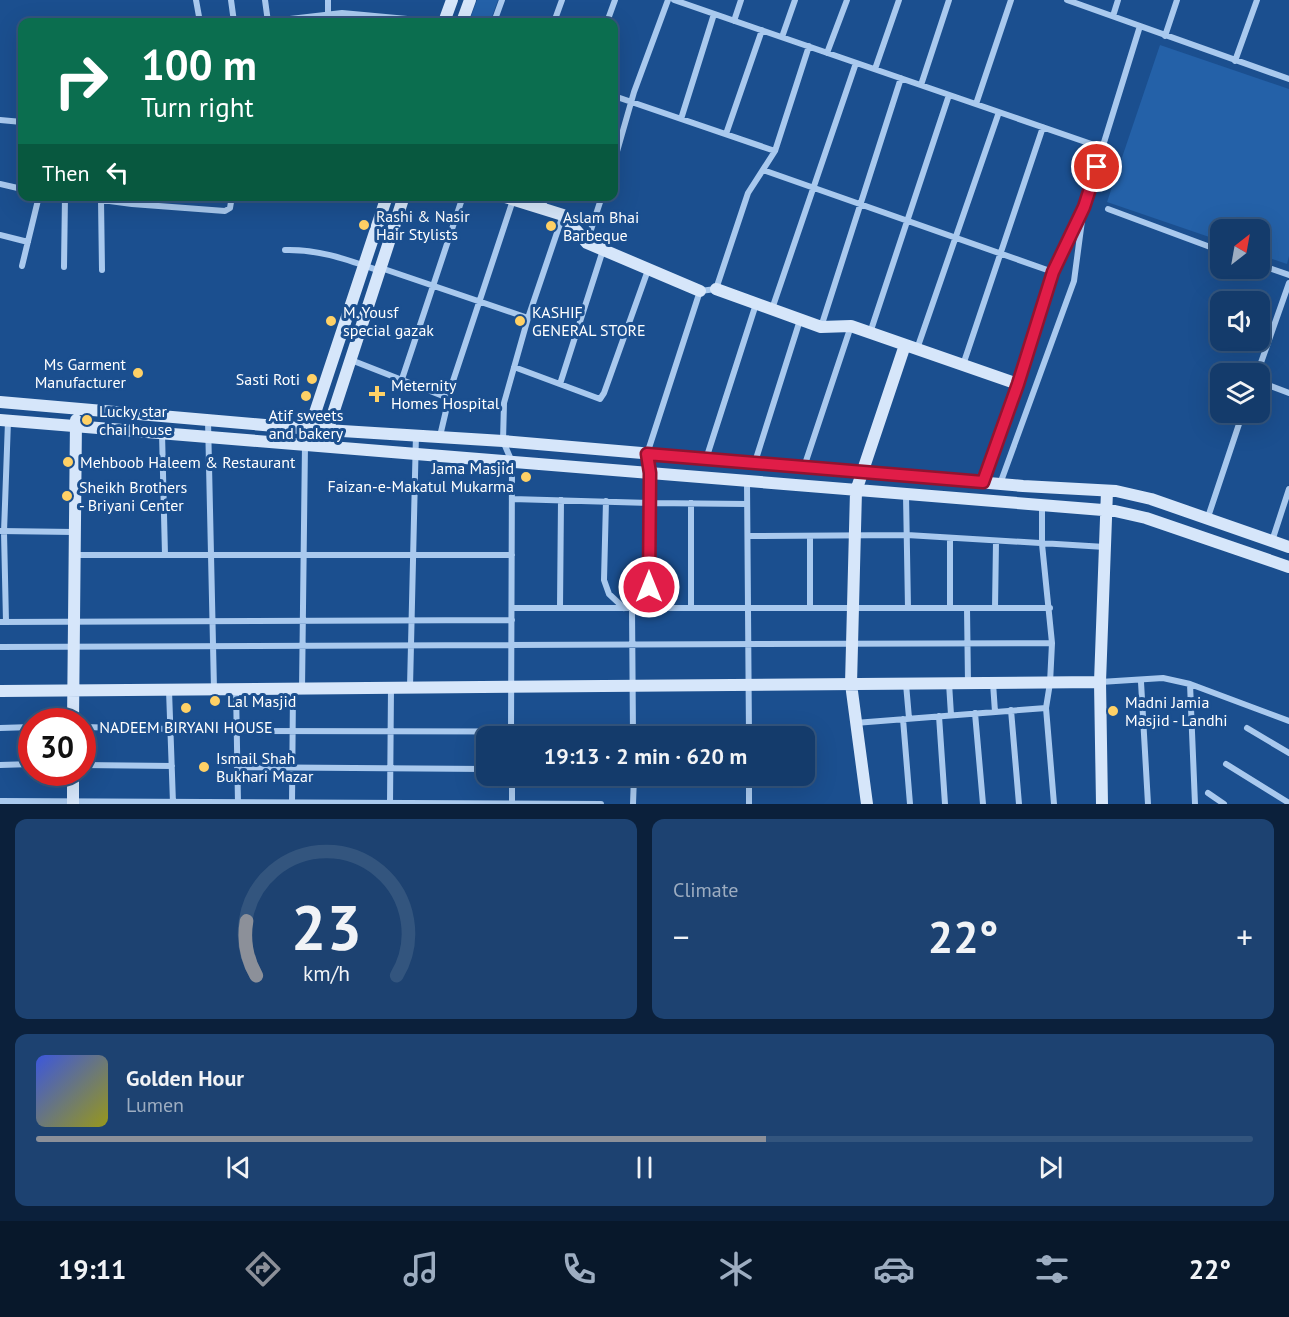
<!DOCTYPE html>
<html lang="en">
<head>
<meta charset="utf-8">
<style>
  :root { --surface:#143b6b; --page:#1d4271; --text:#f1f3f6; --muted:#9dadc1; --line:#33557e; --accent:#8c9099 }
  body { margin:0; font-family:"PT Sans",sans-serif; background:var(--page); color:var(--text); height:100vh; display:flex; flex-direction:column; font-size:22px; white-space:nowrap }
  * { box-sizing:border-box; margin:0 }
  p { font-size:20px; color:var(--muted) }
  .icon { flex:none; width:33px; height:33px; fill:none; stroke:currentColor; stroke-width:2; stroke-linecap:round; stroke-linejoin:round }
  .map { position:relative; height:804px; overflow:hidden }
  .details { display:flex; flex-direction:column; gap:15px; padding:15px; background:#0b203b; flex:1 }
  .details>* { flex:none }
  .top-card { position:absolute; left:18px; top:18px; width:600px; height:183px; border-radius:12px; box-shadow:0 6px 24px #0002,0 0 0 2px var(--line); background:#0b6e4f; color:#fff; overflow:hidden }
  .needle { width:39px; rotate:31deg }
  .buttons { position:absolute; left:1210px; top:219px; display:grid; gap:12px }
  .buttons a { display:grid; place-items:center; width:60px; height:60px; border-radius:12px; background:var(--surface); box-shadow:0 6px 24px #0002,0 0 0 2px var(--line); font-size:30px }
  .speed { position:absolute; left:18px; top:708px; display:flex; gap:12px; font-size:30px; font-weight:700; text-align:center }
  .speed>* { display:grid; place-content:center; width:78px; height:78px; border-radius:50%; background:var(--surface); box-shadow:0 6px 24px #0002,0 0 0 2px var(--line); line-height:1 }
  .speed .limit { border:9px solid #d22; background:#fff; color:#111 }
  .pin { position:absolute; display:grid; place-items:center; width:51px; height:51px; color:#fff; margin:-26px; border:3px solid #fff; border-radius:50%; box-shadow:0 2px 6px #0007 }
  .me { position:absolute; width:66px; margin:-33px; rotate:0deg; stroke-linejoin:round; filter:drop-shadow(0 0 4px #0008) }
  .turn { display:flex; align-items:center; gap:21px; height:126px; padding:0 24px; font-size:27px }
  .turn .icon { width:78px; height:78px; stroke-width:2.5 }
  .turn b { display:block; font-size:42px; line-height:51px }
  .then { display:flex; align-items:center; height:57px; padding:0 24px; background:#0003; gap:12px; font-size:22px }
  .big { font-size:45px; font-weight:700; line-height:1.1 }
  .details .tile { flex:1; display:flex; flex-direction:column; justify-content:center; gap:9px; min-width:0; padding:0 21px; border-radius:12px; background:var(--page) }
  .details .dial { align-items:center; gap:0 }
  .dial svg { height:156px; overflow:visible; fill:none; stroke:var(--line); stroke-width:7; stroke-linecap:round; text-anchor:middle }
  .dial text { fill:var(--text); stroke:none }
  .song { display:flex; align-items:center; gap:18px }
  .cover { width:72px; height:72px; border-radius:9px; background:linear-gradient(135deg,hsl(230 70% 55%),hsl(60 70% 35%)) }
  .played { height:6px; border-radius:3px; background:linear-gradient(90deg,var(--accent) 60%,var(--line) 60%) }
  .keys { display:flex; justify-content:space-around; direction:ltr }
  .heat { display:flex; justify-content:space-between; align-items:center; font-size:33px; direction:ltr }
  .details .tiles { flex:1; display:grid; gap:15px; grid-template-columns:1fr 1fr }
  .tile:last-child { grid-column:span 2 }
  .trip { position:absolute; left:476px; top:726px; width:339px; height:60px; border-radius:12px; background:var(--surface); box-shadow:0 6px 24px #0002,0 0 0 2px var(--line); font-weight:700; line-height:60px; text-align:center }
  .tab-bar { display:flex; height:96px; justify-content:space-around; align-items:center; background:#08182b; color:var(--muted) }
  .tab-bar .icon { width:42px; height:42px }
  .tab-bar .current { color:var(--accent) }
  .tab-bar b { font-size:27px; color:var(--text) }
  .map>svg:first-child { display:block }
  .green { fill:#2461a8 }
  .lines { fill:none; stroke-linecap:round; stroke-linejoin:round }
  .street { stroke:#a9c9ee; stroke-width:6 }
  .secondary { stroke:#d6e6fa; stroke-width:12 }
  .route-casing { stroke:#92132f; stroke-width:15 }
  .route { stroke:#e11d48; stroke-width:10 }
  .poi-dot { fill:#ffd166; stroke:#1b4f8f; stroke-width:2 }
  .labels { text-anchor:middle; stroke-width:6; stroke-linejoin:round; paint-order:stroke }
  .poi-label { font-size:16px; fill:#fff; stroke:#1b4f8f; text-anchor:start }
</style>
</head>
<body>
<div class="map">
<svg width="1289" height="804" viewBox="0 0 1289 804">
  <rect width="100%" height="100%" fill="#1b4f8f"/>
  <path class="green" d="M477,0H498L490,22H469Z
    M1160,45L1289,89V256L1287,264L1260,255V230H1221V241L1107,202Z"/>
  <g class="lines">
    <path class="street" d="M196,0L200,22
      M231,0L234,22
      M265,0L268,22
      M674,0L1103,148
      M1067,0L1289,79
      M328,14V0
      M1113,16L1118,0
      M118,20V22
      M734,21L741,0
      M264,22L342,13L440,22
      M494,22L502,0
      M554,22L562,0
      M607,22L615,0
      M1165,36L1177,0
      M782,37L795,0
      M827,53L847,0
      M1235,61L1257,0
      M875,69L899,0
      M921,85L949,0
      M614,96L775,151
      M976,104L1011,0
      M681,119L714,14
      M0,120L22,122
      M726,134L762,30
      M614,162L634,92L668,0
      M763,170L1053,272
      M0,184L22,189
      M72,196L132,204L225,211L230,208L232,196
      M101,200L102,270
      M542,209L546,196
      M1108,209L1221,251
      M0,235L28,242
      M587,242L602,196
      M285,250C319,249 348,260 380,271
      M1260,265L1289,275
      M22,266L39,196
      M64,267L65,196
      M381,268L528,318
      M772,309L856,63
      M821,327L901,78
      M870,333L949,95
      M917,349L999,112
      M351,360L448,398
      M963,365L1043,127
      M514,367L600,399L604,393L648,270
      M1257,374L1289,283
      M402,379L463,196
      M1260,382L1289,393
      M560,384L603,250
      M208,420L214,689
      M162,433L165,555
      M440,436L453,381L513,200
      M706,459L756,304
      M755,462L800,320
      M804,467L851,326
      M747,482L749,736
      M983,482L1018,384L1053,272L1084,207L1140,26
      M1000,484L1074,281L1083,213
      M906,495L908,608
      M512,499L650,503L647,454L700,291L716,289L748,193L775,151L809,46
      M606,501L604,580L609,594L624,608
      M691,503V608
      M1042,506V544L1052,643L1050,683L1046,708L1054,804
      M1207,520L1243,412
      M0,531L74,532
      M748,536L907,535L1105,547
      M950,538V608
      M1272,541L1289,489
      M75,555H512
      M512,608H1050
      M560,608L561,500
      M632,608L633,736
      M649,608L650,503L747,504
      M810,608V536
      M967,608L968,683
      M995,608L996,542
      M0,622L512,620
      M6,622L4,532L8,421
      M0,647L1052,643
      M1100,682L1163,678L1190,684L1289,721
      M1141,682L1148,804
      M949,683L951,715
      M993,683L995,712
      M906,684L909,718
      M1190,684L1195,804
      M410,687L416,434
      M236,689L238,803
      M302,689L305,444
      M169,690L173,803
      M1011,710L1019,804
      M975,713L983,804
      M939,716L945,804
      M903,719L910,804
      M855,723L1046,708
      M82,727L171,729
      M0,728L32,727
      M1247,728L1289,753
      M237,731L749,732
      M511,736L512,462L503,441L504,403L528,318L563,215
      M1226,764L1289,803
      M0,765L32,764
      M82,765L172,766
      M237,767L486,769
      M512,776V804
      M1208,793L1224,804
      M0,801L601,804
      M292,804L293,689
      M390,804L391,688
      M633,804L634,776
      M749,804V776"/>
    <path class="secondary" d="M444,22L452,0
      M462,22L470,0
      M502,196L563,215L587,243L700,291
      M716,289L821,327L851,326L1018,384
      M0,402L310,429L503,441L1023,486L1116,491L1151,499L1289,547
      M0,420L1115,511L1146,518L1289,567
      M308,434L387,196
      M326,435L404,196
      M0,691L1100,682
      M73,722L76,420
      M73,772V804
      M867,804L851,684L856,491L905,345
      M1102,804L1100,682L1107,491"/>
  </g>
  <g class="lines">
    <g class="route-casing">
      <path id="route" d="M649,587L650,473L647,454L983,482L1018,384L1053,272L1084,207L1097,167"/>
    </g>
    <use href="#route" class="route"/>
  </g>
  <g class="poi-dot">
    <circle cx="364" cy="225" r="6"/>
    <circle cx="551" cy="226" r="6"/>
    <circle cx="331" cy="321" r="6"/>
    <circle cx="520" cy="321" r="6"/>
    <circle cx="138" cy="373" r="6"/>
    <circle cx="312" cy="379" r="6"/>
    <path d="M374 385h6v6h6v6h-6v6h-6v-6h-6v-6h6z"/>
    <circle cx="306" cy="396" r="6"/>
    <circle cx="87" cy="420" r="6"/>
    <circle cx="68" cy="462" r="6"/>
    <circle cx="526" cy="477" r="6"/>
    <circle cx="67" cy="496" r="6"/>
    <circle cx="215" cy="701" r="6"/>
    <circle cx="186" cy="708" r="6"/>
    <circle cx="1113" cy="711" r="6"/>
    <circle cx="204" cy="767" r="6"/>
  </g>
  <g class="labels">
    <g class="poi-label">
      <text x="376" y="222">Rashi &amp; Nasir<tspan x="376" dy="18">Hair Stylists</tspan></text>
      <text x="563" y="223">Aslam Bhai<tspan x="563" dy="18">Barbeque</tspan></text>
      <text x="343" y="318">M. Yousf<tspan x="343" dy="18">special gazak</tspan></text>
      <text x="532" y="318">KASHIF<tspan x="532" dy="18">GENERAL STORE</tspan></text>
      <text x="126" y="370" text-anchor="end">Ms Garment<tspan x="126" dy="18">Manufacturer</tspan></text>
      <text x="300" y="385" text-anchor="end">Sasti Roti</text>
      <text x="391" y="391">Meternity<tspan x="391" dy="18">Homes Hospital</tspan></text>
      <text x="99" y="417">Lucky star<tspan x="99" dy="18">chai house</tspan></text>
      <text x="306" y="421" text-anchor="middle">Atif sweets<tspan x="306" dy="18">and bakery</tspan></text>
      <text x="80" y="468">Mehboob Haleem &amp; Restaurant</text>
      <text x="514" y="474" text-anchor="end">Jama Masjid<tspan x="514" dy="18">Faizan-e-Makatul Mukarma</tspan></text>
      <text x="79" y="493">Sheikh Brothers<tspan x="79" dy="18">- Briyani Center</tspan></text>
      <text x="227" y="707">Lal Masjid</text>
      <text x="1125" y="708">Madni Jamia<tspan x="1125" dy="18">Masjid - Landhi</tspan></text>
      <text x="186" y="733" text-anchor="middle">NADEEM BIRYANI HOUSE</text>
      <text x="216" y="764">Ismail Shah<tspan x="216" dy="18">Bukhari Mazar</tspan></text>
    </g>
  </g>
</svg>
<div class="buttons">
<a><svg class="needle" viewBox="-14 -14 28 28"><path d="M0-13l5 13h-10z" fill="#e53935"/><path d="M0 13l5-13h-10z" fill="#9dadc1"/></svg></a>
<a><svg class="icon" aria-label="sound" viewBox="0 0 24 24"><path d="M4 9h4l5-4v14l-5-4H4zM17 9q2 3 0 6"/></svg></a>
<a><svg class="icon" aria-label="layers" viewBox="0 0 24 24"><path d="M12 4l9 5-9 5-9-5zM3 14l9 5 9-5"/></svg></a>
</div>
<div class="speed"><div class="limit">30</div></div>
<div class="pin" style="left:1097px;top:167px;background:#d93025"><svg class="icon" aria-label="arrive" viewBox="0 0 24 24"><path d="M6 21V4h12l-3 4 3 4H6"/></svg></div>
<svg class="me" style="left:649px;top:587px" viewBox="-20 -20 40 40"><circle r="17" fill="#e11d48" stroke="#fff" stroke-width="3"/><path d="M0-11L8 9 0 5-8 9z" fill="#fff"/></svg>
<div class="trip">19:13 · 2 min · 620 m</div>
<div class="top-card">
<div class="turn"><svg class="icon" aria-label="right" viewBox="0 0 24 24"><path d="M7 20v-9h11M14 6l5 5-5 5"/></svg><div><b>100 m</b>Turn right</div></div>
<div class="then">Then<svg class="icon" aria-label="left" viewBox="0 0 24 24"><path d="M17 20v-9H6M10 6l-5 5 5 5"/></svg></div>
</div>
</div>
<section class="details">
<div class="tiles">
<div class="tile dial"><svg viewBox="0 0 100 80">
<path d="M14 69A42 42 0 1 1 86 69"/>
<path d="M14 69A42 42 0 0 1 9 41" stroke="#8c9099"/>
<text x="50" y="56" font-size="32" font-weight="700">23</text>
<text x="50" y="72" font-size="11">km/h</text>
</svg></div>
<div class="tile"><p>Climate</p>
<div class="heat"><a>−</a><b class="big">22°</b><a>+</a></div>
</div>
<div class="tile">
<div class="song"><i class="cover"></i><div><b>Golden Hour</b><p>Lumen</p></div></div>
<div class="played"></div>
<div class="keys"><svg class="icon" aria-label="previous" viewBox="0 0 24 24"><path d="M18 5L8 12l10 7zM5 5v14"/></svg><svg class="icon" aria-label="pause" viewBox="0 0 24 24"><path d="M8 5v14M16 5v14"/></svg><svg class="icon" aria-label="next" viewBox="0 0 24 24"><path d="M6 5l10 7-10 7zM19 5v14"/></svg></div>
</div>
</div>
</section>
<nav class="tab-bar">
<b>19:11</b>
<svg class="icon current" aria-label="directions" viewBox="0 0 24 24"><path d="M12 3l9 9-9 9-9-9zM9 14v-3h6M13 9l2 2-2 2"/></svg>
<svg class="icon" aria-label="music" viewBox="0 0 24 24"><path d="M9 18V5l10-2v13"/><circle cx="6" cy="18" r="3"/><circle cx="16" cy="16" r="3"/></svg>
<svg class="icon" aria-label="phone" viewBox="0 0 24 24"><path d="M5 4h4l2 5-3 2q2 4 5 5l2-3 5 2v4C11 20 4 13 5 4z"/></svg>
<svg class="icon" aria-label="climate" viewBox="0 0 24 24"><path d="M12 3v18M4 7l16 10M4 17L20 7"/></svg>
<svg class="icon" aria-label="car" viewBox="0 0 24 24"><path d="M5 17H2v-5l4-1 3-4h7l3 4 3 1v5h-3M9 17h6M6 11h13"/><circle cx="7" cy="17" r="2"/><circle cx="17" cy="17" r="2"/></svg>
<svg class="icon" aria-label="filters" viewBox="0 0 24 24"><path d="M4 7h16M4 17h16"/><circle cx="9" cy="7" r="2"/><circle cx="15" cy="17" r="2"/></svg>
<b>22°</b>
</nav>
</body>
</html>
